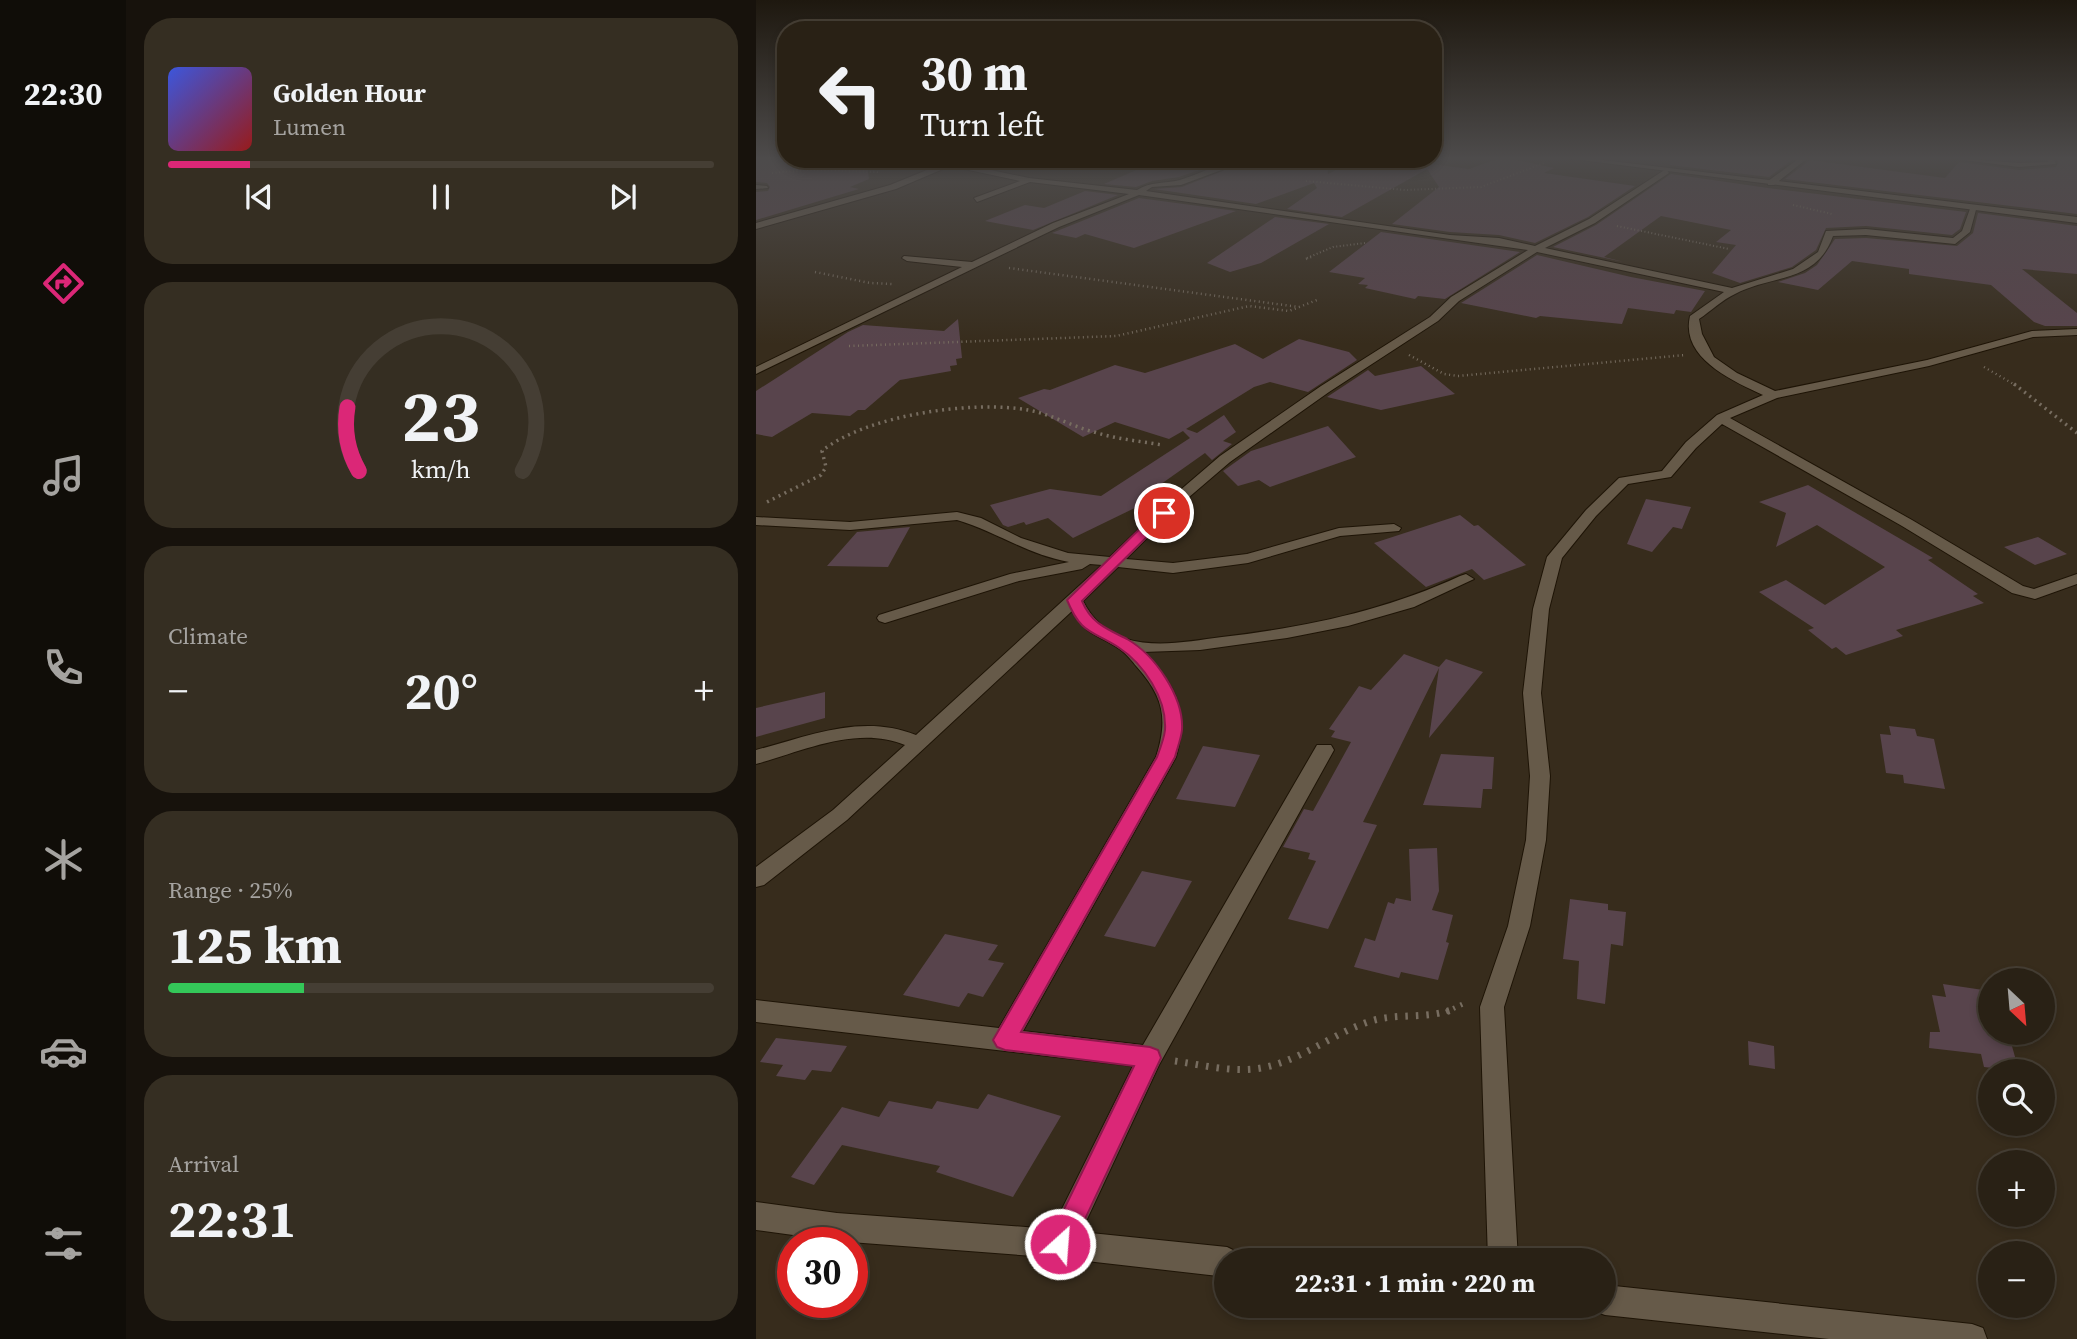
<!DOCTYPE html>
<html lang="en">
<head>
<meta charset="utf-8">
<style>
  :root { --surface:#292115; --page:#352e22; --text:#f1f3f6; --muted:#a5a3a0; --line:#453e34; --accent:#db2777 }
  body { margin:0; font-family:"Source Serif 4",serif; background:var(--page); color:var(--text); height:100vh; display:flex; flex-direction:column; font-size:26px; white-space:nowrap }
  * { box-sizing:border-box; margin:0 }
  p { font-size:23px; color:var(--muted) }
  .icon { flex:none; width:38px; height:38px; fill:none; stroke:currentColor; stroke-width:2; stroke-linecap:round; stroke-linejoin:round }
  .map { position:relative; flex:1; overflow:hidden }
  .side { display:flex; flex-direction:column; gap:18px; padding:18px; background:#17120c; width:630px }
  .side>* { flex:none }
  .banner { position:absolute; left:21px; top:21px; width:665px; height:147px; border-radius:28px; box-shadow:0 4px 10px #0003,0 0 0 2px var(--line); background:#292115; color:var(--text); overflow:hidden }
  .needle { width:46px; rotate:154deg }
  .tools { position:absolute; left:1222px; top:968px; display:grid; gap:14px }
  .tools a { display:grid; place-items:center; width:77px; height:77px; border-radius:50%; background:var(--surface); box-shadow:0 4px 10px #0003,0 0 0 2px var(--line); font-size:35px }
  .speed { position:absolute; left:21px; top:1227px; display:flex; gap:14px; font-size:35px; font-weight:700; text-align:center }
  .speed>* { display:grid; place-content:center; width:91px; height:91px; border-radius:50%; background:var(--surface); box-shadow:0 4px 10px #0003,0 0 0 2px var(--line); line-height:1 }
  .speed .limit { border:10px solid #d22; background:#fff; color:#111 }
  .pin { position:absolute; display:grid; place-items:center; width:60px; height:60px; color:#fff; margin:-30px; border:4px solid #fff; border-radius:50%; box-shadow:0 2px 7px #0007 }
  .me { position:absolute; width:77px; margin:-38px; rotate:26deg; stroke-linejoin:round; filter:drop-shadow(0 0 5px #0008) }
  .turn { display:flex; align-items:center; gap:24px; height:147px; padding:0 28px; font-size:32px }
  .turn .icon { width:91px; height:91px; stroke-width:2.5 }
  .turn b { display:block; font-size:49px; line-height:60px }
  .big { font-size:52px; font-weight:700; line-height:1.1 }
  .side .widget { flex:1; display:flex; flex-direction:column; justify-content:center; gap:10px; min-width:0; padding:0 24px; border-radius:28px; background:var(--page) }
  .side .dial { align-items:center; gap:0 }
  .dial svg { height:182px; overflow:visible; fill:none; stroke:var(--line); stroke-width:7; stroke-linecap:round; text-anchor:middle }
  .dial text { fill:var(--text); stroke:none }
  .song { display:flex; align-items:center; gap:21px }
  .cover { width:84px; height:84px; border-radius:10px; background:linear-gradient(135deg,hsl(230 70% 55%),hsl(0 70% 35%)) }
  .played { height:7px; border-radius:4px; background:linear-gradient(90deg,var(--accent) 15%,var(--line) 15%) }
  .keys { display:flex; justify-content:space-around; direction:ltr }
  .heat { display:flex; justify-content:space-between; align-items:center; font-size:38px; direction:ltr }
  .charge { height:10px; border-radius:5px; background:linear-gradient(90deg,#34c759 25%,var(--line) 0) }
  .trip { position:absolute; left:458px; top:1248px; width:402px; height:70px; border-radius:35px; background:var(--surface); box-shadow:0 4px 10px #0003,0 0 0 2px var(--line); font-weight:700; line-height:70px; text-align:center }
  main { display:flex; flex:1; min-height:0 }
  .tabs { display:flex; flex-direction:column; width:126px; justify-content:space-around; align-items:center; background:#100d08; color:var(--muted) }
  .tabs .icon { width:49px; height:49px }
  .tabs .selected { color:var(--accent) }
  .tabs b { font-size:32px; color:var(--text) }
  .map>svg:first-child { display:block }
  .building { fill:#58444c }
  .lines { fill:none; stroke-linecap:round; stroke-linejoin:round }
  .minor-casing { stroke:#1e1406; stroke-width:2 }
  .tertiary-casing { stroke:#1e1406; stroke-width:2 }
  .path-far4 { stroke:#776d60; stroke-width:2; stroke-dasharray:1 2.5; stroke-linecap:butt }
  .path-far3 { stroke:#776d60; stroke-width:2.5; stroke-dasharray:1 3.5; stroke-linecap:butt }
  .path-far2 { stroke:#776d60; stroke-width:3.5; stroke-dasharray:2 4.5; stroke-linecap:butt }
  .path-far1 { stroke:#776d60; stroke-width:5; stroke-dasharray:2 6; stroke-linecap:butt }
  .path { stroke:#776d60; stroke-width:7; stroke-dasharray:2.5 8; stroke-linecap:butt }
  .minor { fill:#665a49; fill-rule:evenodd }
  .tertiary { fill:#665a49; fill-rule:evenodd }
  .route { fill:#db2777; stroke:#8e194d; stroke-width:2 }
</style>
</head>
<body>
<main>
<nav class="tabs">
<b>22:30</b>
<svg class="icon selected" aria-label="directions" viewBox="0 0 24 24"><path d="M12 3l9 9-9 9-9-9zM9 14v-3h6M13 9l2 2-2 2"/></svg>
<svg class="icon" aria-label="music" viewBox="0 0 24 24"><path d="M9 18V5l10-2v13"/><circle cx="6" cy="18" r="3"/><circle cx="16" cy="16" r="3"/></svg>
<svg class="icon" aria-label="phone" viewBox="0 0 24 24"><path d="M5 4h4l2 5-3 2q2 4 5 5l2-3 5 2v4C11 20 4 13 5 4z"/></svg>
<svg class="icon" aria-label="climate" viewBox="0 0 24 24"><path d="M12 3v18M4 7l16 10M4 17L20 7"/></svg>
<svg class="icon" aria-label="car" viewBox="0 0 24 24"><path d="M5 17H2v-5l4-1 3-4h7l3 4 3 1v5h-3M9 17h6M6 11h13"/><circle cx="7" cy="17" r="2"/><circle cx="17" cy="17" r="2"/></svg>
<svg class="icon" aria-label="filters" viewBox="0 0 24 24"><path d="M4 7h16M4 17h16"/><circle cx="9" cy="7" r="2"/><circle cx="15" cy="17" r="2"/></svg>
</nav>
<section class="side">
<div class="widget">
<div class="song"><i class="cover"></i><div><b>Golden Hour</b><p>Lumen</p></div></div>
<div class="played"></div>
<div class="keys"><svg class="icon" aria-label="previous" viewBox="0 0 24 24"><path d="M18 5L8 12l10 7zM5 5v14"/></svg><svg class="icon" aria-label="pause" viewBox="0 0 24 24"><path d="M8 5v14M16 5v14"/></svg><svg class="icon" aria-label="next" viewBox="0 0 24 24"><path d="M6 5l10 7-10 7zM19 5v14"/></svg></div>
</div>
<div class="widget dial"><svg viewBox="0 0 100 80">
<path d="M14 69A42 42 0 1 1 86 69"/>
<path d="M14 69A42 42 0 0 1 9 41" stroke="#db2777"/>
<text x="50" y="56" font-size="32" font-weight="700">23</text>
<text x="50" y="72" font-size="11">km/h</text>
</svg></div>
<div class="widget"><p>Climate</p>
<div class="heat"><a>−</a><b class="big">20°</b><a>+</a></div>
</div>
<div class="widget"><p>Range · 25%</p><b class="big">125 km</b><div class="charge"></div></div>
<div class="widget"><p>Arrival</p><b class="big">22:31</b></div>
</section>
<div class="map">
<svg width="1321" height="1339" viewBox="0 0 1321 1339">
  <rect width="100%" height="100%" fill="#372c1c"/>
  <path class="building" d="M0,157L110,159L113,179L94,187L103,189L0,220V192L12,191L14,187L11,183L0,182Z
    M747,157L798,168L788,173L879,186L832,217L779,243L743,235L694,232L636,224L683,187L671,169L586,217L531,209L561,188L558,183L500,204L398,189L426,187L497,159H570L572,174L602,159H637L713,169Z
    M914,157H1040L1013,177L914,165Z
    M1300,157H1321V214L1029,179L1054,160L1189,178L1203,162L1263,170L1300,167L1302,163Z
    M406,159H474L423,177L396,181L380,187L348,184Z
    M915,174L1012,188L1210,212L1204,229L1196,235L1110,226L1070,228L1060,250L1036,267L984,283L956,273L980,245L960,242L975,230L905,216L848,257L868,262L797,247L840,225Z
    M329,191L362,195L277,230L229,221L269,205L288,208Z
    M383,198L480,211L378,248L329,234L320,238L296,233Z
    M1222,213L1321,226V274L1266,269L1321,313V326H1289L1278,322L1235,285L1153,274V269L1096,261L1062,290L1022,282L1049,273L1061,265L1079,239L1110,238L1201,246L1217,233Z
    M519,217L573,224L505,263L474,272L451,263Z
    M625,232L764,252L689,299L662,296L659,299L609,288L612,285L602,284L609,278L573,272Z
    M781,255L875,277L949,291L935,312L920,310L918,314L872,308L866,324L784,316L780,318L705,303Z
    M202,319L206,358L200,359L201,365L194,366L195,371L144,380L109,410H102L94,416L56,413L16,437L0,434V391L92,332L107,325L188,331Z
    M543,339L593,352L601,360L552,392L514,382L498,387L430,429L441,433L468,415L480,432L467,441L476,444L456,460L449,453L381,501L387,504L317,538L292,518L270,525L268,522L252,527L247,525L234,505L294,489L345,496L434,438L427,431L413,439L359,422L327,437L262,398L288,389L294,390L359,365L389,373L479,344L507,359Z
    M665,366L699,394L625,410L571,397L612,370L619,376Z
    M572,426L600,457L514,487L503,480L482,486L467,471L495,451Z
    M1052,485L1177,558L1172,560L1222,594L1217,596L1228,603L1140,630L1147,636L1090,655L1080,647L1076,649L1052,630L1058,628L1003,592L1030,580L1069,605L1129,567L1061,525L1020,547L1030,513L1003,502Z
    M890,499L935,507L926,529L917,527L896,552L871,544Z
    M704,515L718,526L722,525L770,565L728,580L716,569L670,587L618,543Z
    M154,527L132,567L71,566L101,532Z
    M1282,537L1311,554L1279,565L1248,547Z
    M648,654L683,667L690,659L727,672L673,738L683,668L607,822L621,825L572,929L532,919L560,861L552,859L554,853L527,847L548,809L557,811L595,742L575,737L579,731L573,729L603,686L615,690Z
    M69,692V718L0,737V708Z
    M1133,726L1159,729L1161,736L1178,739L1189,789L1148,783L1147,775L1130,773L1124,734L1135,735Z
    M447,746L504,755L479,807L420,799Z
    M685,754L738,757L736,789H727L725,808L667,805Z
    M681,848L683,891L676,910L697,915L690,942L693,943L682,980L645,972L643,978L598,967L609,938L619,941L632,902L638,904L640,898L655,901L653,849Z
    M386,871L436,881L399,947L348,936Z
    M814,899L852,904V910L870,912L867,946L855,944L849,1004L821,999L823,961L807,959Z
    M189,934L242,945L232,960L248,963L227,997L212,993L203,1007L147,995Z
    M1187,984L1234,991V1032H1252L1263,1071L1228,1067L1225,1054L1173,1048L1174,1032H1184L1176,995L1190,997Z
    M20,1038L91,1046L75,1072L56,1070L49,1080L20,1076L27,1065L4,1062Z
    M992,1041L1018,1046L1019,1069L993,1065Z
    M232,1094L305,1116L257,1197L180,1172L184,1166L86,1145L58,1185L35,1177L86,1107L123,1117L133,1101L176,1109L181,1101L222,1109Z"/>
  <g class="lines">
    <g class="minor-casing">
      <path id="minor" d="M1045,157H1053L1018,185H1012V181Z
        M1184,157L1263,163L1292,162L1291,157H1297L1300,164L1263,167Z
        M198,159H209L201,163L273,178L381,190C395,181 408,184 424,180C447,173 470,159 495,159L425,185L396,187L390,191L694,235L743,238L779,246L833,219L910,169L913,173L839,223L789,248L976,288L1037,269L1062,252L1070,231L1110,229L1197,238L1206,231L1215,206H1221L1214,232L1199,244L1110,235L1077,236C1060,284 1016,274 979,294C966,300 955,311 943,319L946,334L958,357L981,373L1019,391L1171,360L1276,331L1321,329V335L1277,337L1173,366L1021,398L974,418L1156,520L1267,586L1278,589L1321,574V584L1279,599L1256,593L1146,526L966,424L940,448L915,477L872,484L840,516L806,558L793,609L785,693L794,776L790,840L774,926L748,1007L762,1260H732L724,1007L752,926L770,840L774,776L767,693L777,609L791,557L830,510L863,478L906,471L930,442L961,415L1007,395C977,381 924,358 934,316L968,292L781,252L703,301L682,321L573,392L474,462L425,504L370,559L417,563L491,554L583,528L638,524L645,528L643,531L584,536L492,563L417,573L362,567L327,601C336,619 351,633 370,639C401,648 435,641 466,637C550,627 628,611 704,576L710,574L718,579L658,607L592,626L531,638L444,650L387,652C420,685 433,711 420,757L267,1031L387,1045L561,745H575L578,750L403,1065L325,1232L471,1247L481,1252L485,1260H471V1277L304,1258L81,1241L0,1230V1202L81,1213L296,1229L377,1066L0,1022V1000L243,1028L400,757C412,720 408,697 381,667C376,661 369,652 362,648C341,634 331,636 316,611L91,820L8,885L0,887V867L77,810L149,745C101,725 47,751 0,764V750C53,736 106,713 160,735L346,565L334,564L326,569L263,581L129,623L123,621L121,618L123,615L254,574L313,562C272,555 239,531 201,520L94,530L0,525V517L94,522L201,512L225,518L265,538L312,553L354,557L415,498L464,456L565,386L674,317L695,297L772,250L383,195L303,227L0,374V367L206,267L151,261L146,258L148,256L216,262L297,223L373,194L274,182L221,202L218,198L264,181L194,166L140,189L0,229V223L134,185Z
        M0,185L11,186L12,188L0,189Z
        M849,1285L1216,1324L1227,1328L1231,1339H1073L849,1315L838,1311L836,1306H849Z"/>
    </g>
    <g class="tertiary-casing">
      <path id="tertiary" d="M801,157H821L1321,217V223Z"/>
    </g>
    <path class="path-far4" d="M16,173L52,170L122,172
      M550,181L649,190L725,187L788,163
      M1037,205L1076,214
      M861,226L973,249
      M551,258L577,247L609,243"/>
    <path class="path-far3" d="M550,259L555,257
      M253,268L543,307
      M59,272L114,283L136,284
      M93,346L360,336L493,306L533,311L561,300
      M653,355L688,374L702,376L929,355
      M1228,367L1261,386"/>
    <path class="path-far2" d="M1258,384L1321,433
      M11,502L65,475L70,467L66,451C110,415 217,400 272,410C295,414 315,426 338,432C360,439 383,441 406,445"/>
    <path class="path-far1" d="M690,1012L711,1002"/>
    <path class="path" d="M419,1061C447,1065 477,1073 505,1068C545,1061 577,1033 615,1021C641,1013 669,1019 695,1010"/>
    <use href="#minor" class="minor"/>
    <use href="#tertiary" class="tertiary"/>
  </g>
  <linearGradient id="sky" x2="0" y2="1"><stop stop-color="#1e180f"/><stop offset="0.46" stop-color="#4d4b4b"/><stop offset="1" stop-color="#4d4b4b" stop-opacity="0"/></linearGradient>
  <rect width="1321" height="344" fill="url(#sky)"/>
  <path class="route" d="M408,509L415,513L413,515L326,601C335,623 351,629 371,639C399,655 428,697 426,730C425,739 421,749 419,757L265,1032L394,1047L402,1050L405,1058L313,1253L304,1257L295,1253L291,1244L378,1066L249,1050L241,1047L237,1040L401,757C404,749 408,739 409,730C411,699 388,664 362,647C335,630 325,634 311,600L403,510Z"/>
</svg>
<div class="tools">
<a><svg class="needle" viewBox="-14 -14 28 28"><path d="M0-13l5 13h-10z" fill="#e53935"/><path d="M0 13l5-13h-10z" fill="#a5a3a0"/></svg></a>
<a><svg class="icon" aria-label="search" viewBox="0 0 24 24"><circle cx="10" cy="10" r="6"/><path d="M15 15l6 6"/></svg></a>
<a>+</a>
<a>−</a>
</div>
<div class="speed"><div class="limit">30</div></div>
<div class="pin" style="left:408px;top:513px;background:#d93025"><svg class="icon" aria-label="arrive" viewBox="0 0 24 24"><path d="M6 21V4h12l-3 4 3 4H6"/></svg></div>
<svg class="me" style="left:304px;top:1244px" viewBox="-20 -20 40 40"><circle r="17" fill="#db2777" stroke="#fff" stroke-width="3"/><path d="M0-11L8 9 0 5-8 9z" fill="#fff"/></svg>
<div class="trip">22:31 · 1 min · 220 m</div>
<div class="banner">
<div class="turn"><svg class="icon" aria-label="left" viewBox="0 0 24 24"><path d="M17 20v-9H6M10 6l-5 5 5 5"/></svg><div><b>30 m</b>Turn left</div></div>
</div>
</div>
</main>
</body>
</html>
